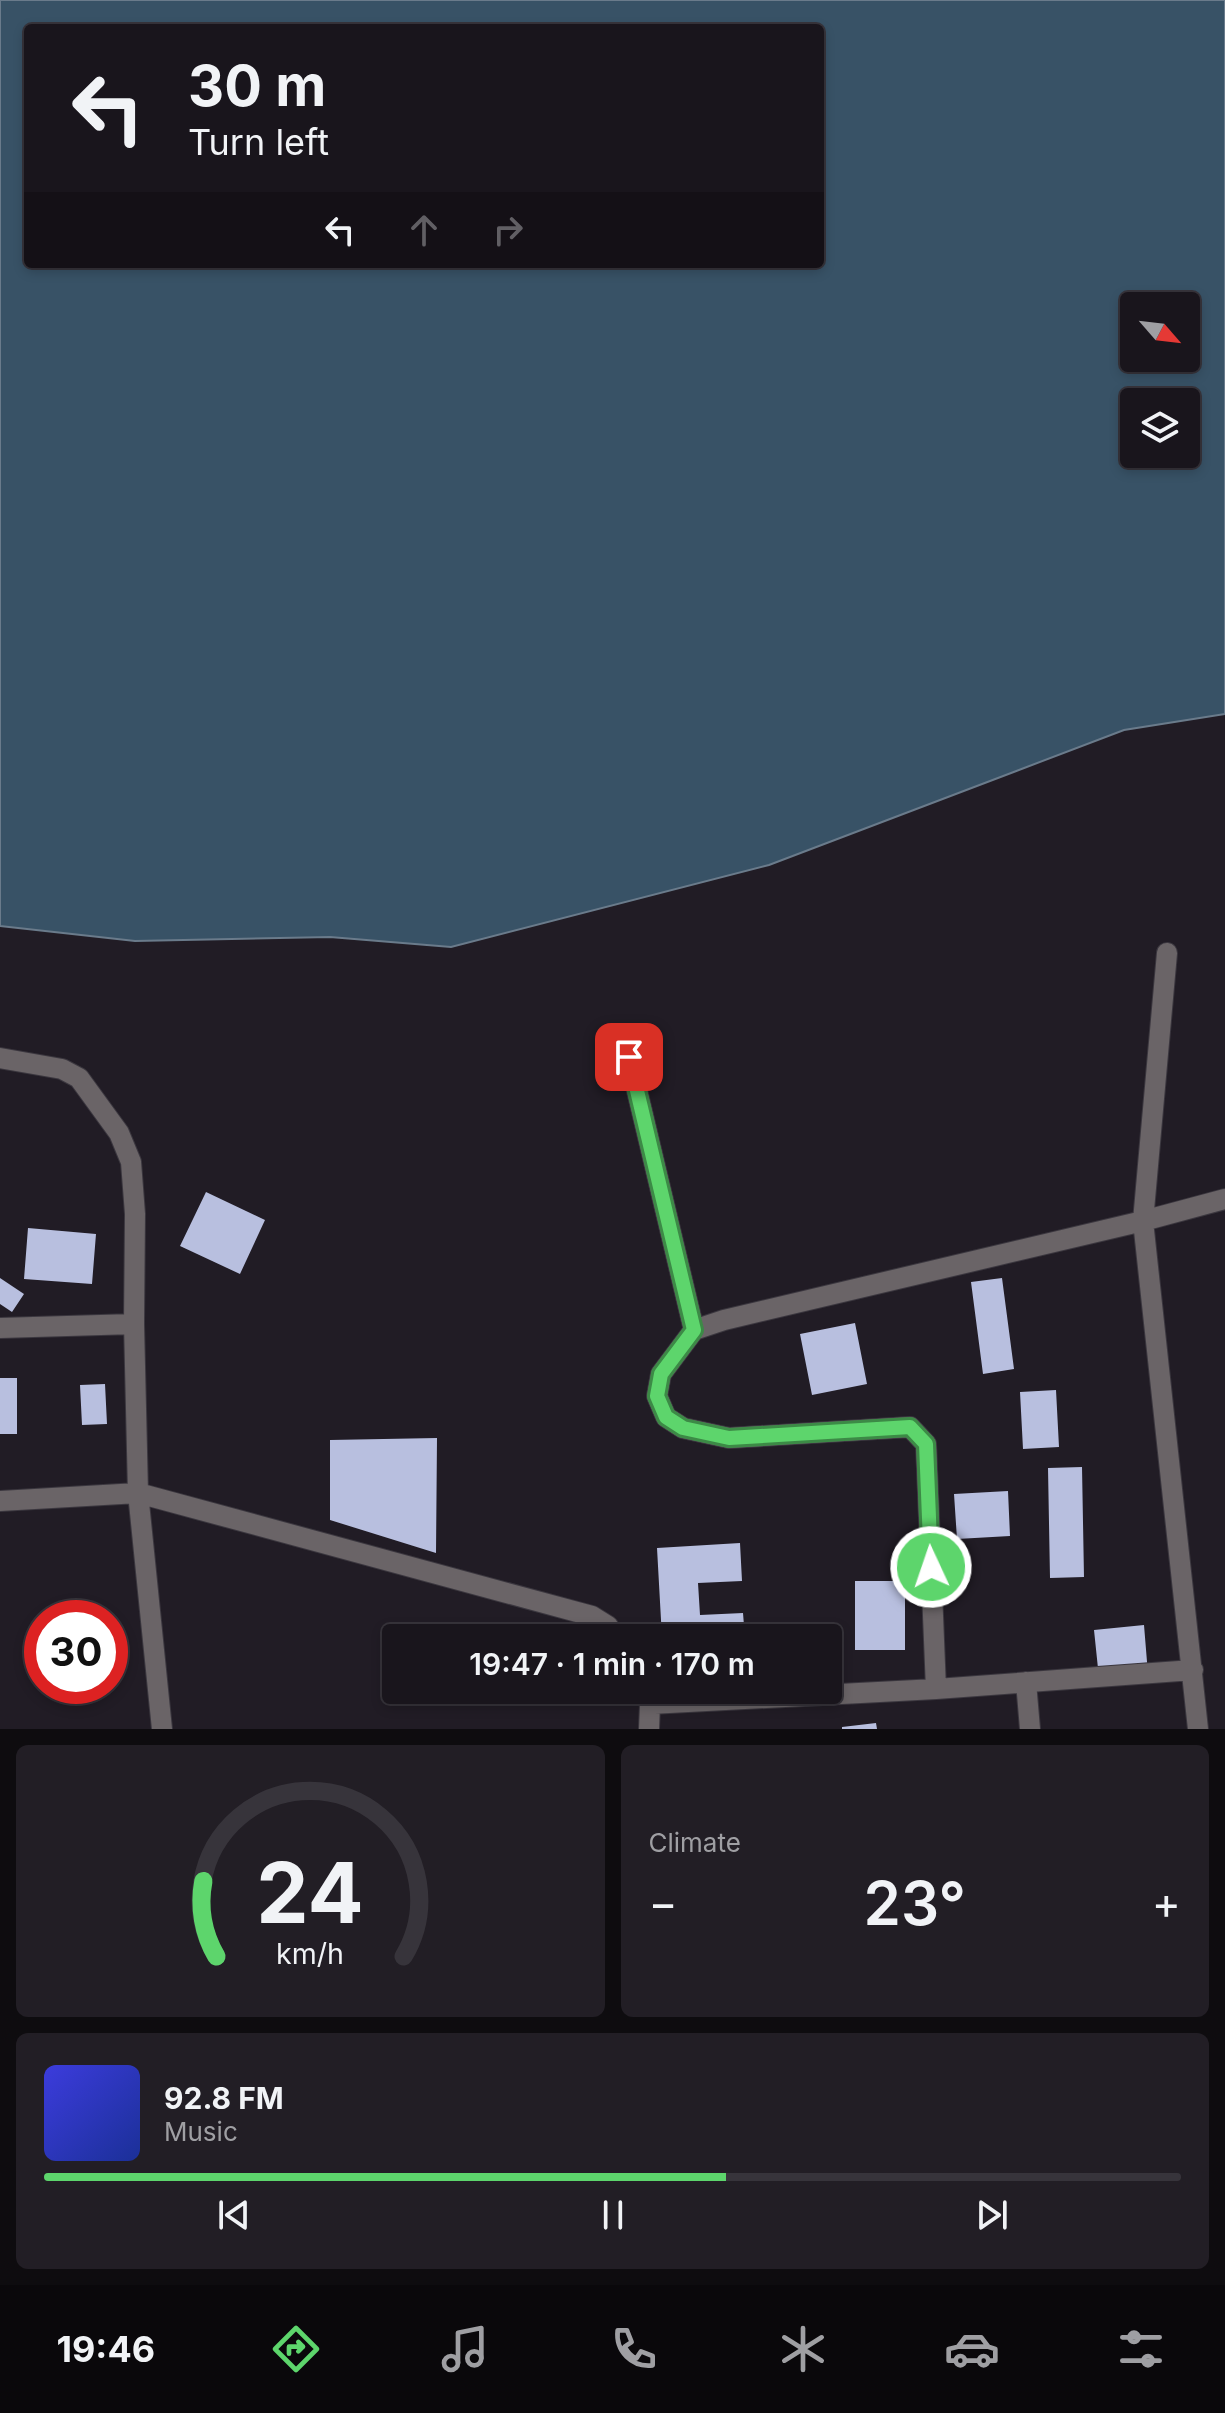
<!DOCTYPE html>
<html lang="en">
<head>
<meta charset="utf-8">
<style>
  :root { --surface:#19151c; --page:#221e25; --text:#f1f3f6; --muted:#9f9fa3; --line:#37343b; --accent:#5dd56c }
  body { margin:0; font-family:Inter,sans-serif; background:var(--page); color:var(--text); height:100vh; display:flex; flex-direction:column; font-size:30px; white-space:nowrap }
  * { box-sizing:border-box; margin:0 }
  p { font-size:26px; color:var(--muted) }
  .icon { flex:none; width:44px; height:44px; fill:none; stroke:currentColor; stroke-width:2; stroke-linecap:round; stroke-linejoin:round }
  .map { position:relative; height:1729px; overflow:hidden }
  .drawer { display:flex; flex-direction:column; gap:16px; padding:16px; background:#0e0c0f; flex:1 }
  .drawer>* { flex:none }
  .banner { position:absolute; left:24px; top:24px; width:800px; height:244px; border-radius:8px; box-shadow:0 4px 12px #0003,0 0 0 2px var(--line); background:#19151c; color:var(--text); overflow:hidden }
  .needle { width:52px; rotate:118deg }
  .tools { position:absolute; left:1120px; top:292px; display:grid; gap:16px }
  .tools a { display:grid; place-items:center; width:80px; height:80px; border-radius:8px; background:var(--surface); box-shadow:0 4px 12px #0003,0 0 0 2px var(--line); font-size:40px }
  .speed { position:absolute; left:24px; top:1600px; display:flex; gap:16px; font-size:40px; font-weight:700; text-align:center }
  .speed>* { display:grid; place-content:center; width:104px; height:104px; border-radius:50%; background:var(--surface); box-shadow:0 4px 12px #0003,0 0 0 2px var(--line); line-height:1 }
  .speed .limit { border:12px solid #d22; background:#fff; color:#111 }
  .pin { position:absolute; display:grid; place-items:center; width:68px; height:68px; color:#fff; margin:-34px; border-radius:16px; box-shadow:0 4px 12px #0006 }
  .me { position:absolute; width:88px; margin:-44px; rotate:357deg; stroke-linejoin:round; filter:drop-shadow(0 0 6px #0008) }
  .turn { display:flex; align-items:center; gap:28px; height:168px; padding:0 32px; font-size:36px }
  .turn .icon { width:104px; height:104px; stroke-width:2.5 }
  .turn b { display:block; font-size:56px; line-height:68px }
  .lanes { display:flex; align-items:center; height:76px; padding:0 32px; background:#0003; justify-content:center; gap:40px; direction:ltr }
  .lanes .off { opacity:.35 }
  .big { font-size:60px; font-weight:600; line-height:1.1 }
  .drawer .widget { flex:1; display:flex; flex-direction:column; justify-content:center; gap:12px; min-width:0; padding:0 28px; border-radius:12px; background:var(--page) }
  .drawer .dial { align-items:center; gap:0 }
  .dial svg { height:208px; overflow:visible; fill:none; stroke:var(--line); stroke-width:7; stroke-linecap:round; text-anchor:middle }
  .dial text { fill:var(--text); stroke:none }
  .song { display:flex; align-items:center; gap:24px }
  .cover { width:96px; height:96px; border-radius:12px; background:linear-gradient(135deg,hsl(240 70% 55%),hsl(230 70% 35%)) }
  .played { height:8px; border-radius:4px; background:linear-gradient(90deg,var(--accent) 60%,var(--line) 60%) }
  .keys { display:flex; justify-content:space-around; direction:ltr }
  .heat { display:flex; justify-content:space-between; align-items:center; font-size:44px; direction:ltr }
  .drawer .tiles { flex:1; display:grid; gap:16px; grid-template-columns:1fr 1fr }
  .widget:last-child { grid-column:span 2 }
  .trip { position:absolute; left:382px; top:1624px; width:460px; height:80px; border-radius:8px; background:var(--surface); box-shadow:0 4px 12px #0003,0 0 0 2px var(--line); font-weight:600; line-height:80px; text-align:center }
  .tab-bar { display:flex; height:128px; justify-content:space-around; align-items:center; background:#0a080b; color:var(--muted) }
  .tab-bar .icon { width:56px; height:56px }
  .tab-bar .selected { color:var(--accent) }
  .tab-bar b { font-size:36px; color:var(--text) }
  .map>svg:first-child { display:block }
  .water { fill:#385266; stroke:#6a7b8b; stroke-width:2; fill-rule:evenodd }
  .building { fill:#b8bfdf }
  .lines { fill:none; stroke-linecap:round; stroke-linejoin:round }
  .minor-casing { stroke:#3b373f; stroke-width:22 }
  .minor { stroke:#6a6467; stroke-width:20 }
  .route-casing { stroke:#3c8a46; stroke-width:20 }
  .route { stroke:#5dd56c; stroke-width:14 }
</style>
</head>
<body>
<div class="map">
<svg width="1225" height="1729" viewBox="0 0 1225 1729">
  <rect width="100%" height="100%" fill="#211c25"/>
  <path class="water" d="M0,0H1225V714L1124,730L769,865L451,947L330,937L135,941L0,926ZM28,28H820V264H28ZM1134,306H1186V358H1134ZM1134,402H1186V454H1134Z"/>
  <path class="building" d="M206,1192L265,1220L240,1274L180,1246Z
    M28,1228L96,1234L92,1284L24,1279Z
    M0,1278L24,1294L12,1312L0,1304Z
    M1002,1278L1014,1369L983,1374L971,1282Z
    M855,1323L867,1384L812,1395L800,1334Z
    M0,1378H17V1434H0Z
    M105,1384L107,1424L82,1425L80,1385Z
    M1056,1390L1059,1447L1023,1449L1020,1392Z
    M437,1438L436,1553L330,1520V1440Z
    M1082,1467L1084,1577L1050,1578L1048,1468Z
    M1008,1491L1010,1536L957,1539L954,1494Z
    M740,1543L742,1581L698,1583L700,1615L743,1613L745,1638H662L657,1548Z
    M855,1581H905V1650H855Z
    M1144,1625L1148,1674L1099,1678L1094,1630Z
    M876,1723L877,1729H842V1727Z"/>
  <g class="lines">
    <g class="minor-casing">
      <path id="minor" d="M1167,953L1143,1221L1198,1729
        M629,1057L694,1330
        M0,1058L62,1069L79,1078L119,1133L131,1162L135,1214L134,1324L138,1493L162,1729
        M0,1328L134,1324
        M0,1501L138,1493L592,1616L608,1626L614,1638
        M1026,1682L1030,1729
        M936,1689L926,1444L910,1427L729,1438L683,1428L666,1417L657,1396L661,1374L694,1330L724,1320L1143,1221L1225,1199
        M643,1690L650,1704L649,1729
        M650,1704L936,1689L1193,1670"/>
    </g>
    <use href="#minor" class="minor"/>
  </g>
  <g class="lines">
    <g class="route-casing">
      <path id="route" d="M629,1057L694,1330L661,1374L657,1396L666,1417L683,1428L729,1438L910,1427L926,1444L931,1567"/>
    </g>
    <use href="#route" class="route"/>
  </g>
</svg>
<div class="tools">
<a><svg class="needle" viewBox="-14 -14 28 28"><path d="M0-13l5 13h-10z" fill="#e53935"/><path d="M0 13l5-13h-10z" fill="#9f9fa3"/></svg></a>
<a><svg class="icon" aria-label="layers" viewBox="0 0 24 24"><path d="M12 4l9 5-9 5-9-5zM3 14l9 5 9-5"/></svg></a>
</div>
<div class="speed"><div class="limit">30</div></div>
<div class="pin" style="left:629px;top:1057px;background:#d93025"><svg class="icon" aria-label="arrive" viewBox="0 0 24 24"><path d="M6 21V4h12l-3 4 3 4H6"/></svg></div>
<svg class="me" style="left:931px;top:1567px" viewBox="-20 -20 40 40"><circle r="17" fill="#5dd56c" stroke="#fff" stroke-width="3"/><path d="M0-11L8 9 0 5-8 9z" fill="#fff"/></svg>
<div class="trip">19:47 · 1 min · 170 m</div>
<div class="banner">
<div class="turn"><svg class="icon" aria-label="left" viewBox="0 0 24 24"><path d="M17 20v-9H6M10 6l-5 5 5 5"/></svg><div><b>30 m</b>Turn left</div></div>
<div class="lanes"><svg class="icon" aria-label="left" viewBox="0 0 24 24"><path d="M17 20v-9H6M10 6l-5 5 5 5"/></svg><svg class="icon off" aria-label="ahead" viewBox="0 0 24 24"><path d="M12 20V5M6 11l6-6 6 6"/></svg><svg class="icon off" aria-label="right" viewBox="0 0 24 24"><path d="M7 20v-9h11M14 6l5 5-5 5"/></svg></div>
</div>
</div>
<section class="drawer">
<div class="tiles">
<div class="widget dial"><svg viewBox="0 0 100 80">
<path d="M14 69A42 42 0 1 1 86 69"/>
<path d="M14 69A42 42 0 0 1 9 40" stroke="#5dd56c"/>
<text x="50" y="56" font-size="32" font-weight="700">24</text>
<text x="50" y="72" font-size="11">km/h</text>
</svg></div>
<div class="widget"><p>Climate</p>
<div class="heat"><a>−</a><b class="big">23°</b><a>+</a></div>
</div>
<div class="widget">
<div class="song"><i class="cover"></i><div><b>92.8 FM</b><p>Music</p></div></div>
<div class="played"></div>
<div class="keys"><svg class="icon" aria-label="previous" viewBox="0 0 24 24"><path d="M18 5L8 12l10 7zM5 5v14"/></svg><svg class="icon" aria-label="pause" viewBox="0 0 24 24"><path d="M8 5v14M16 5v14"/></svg><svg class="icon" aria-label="next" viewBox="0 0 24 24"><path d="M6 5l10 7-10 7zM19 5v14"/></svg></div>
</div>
</div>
</section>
<nav class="tab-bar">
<b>19:46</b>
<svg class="icon selected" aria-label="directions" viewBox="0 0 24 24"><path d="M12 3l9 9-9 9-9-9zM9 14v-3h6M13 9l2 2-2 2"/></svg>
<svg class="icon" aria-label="music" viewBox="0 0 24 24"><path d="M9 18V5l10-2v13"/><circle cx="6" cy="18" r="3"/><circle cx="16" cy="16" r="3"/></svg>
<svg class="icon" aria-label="phone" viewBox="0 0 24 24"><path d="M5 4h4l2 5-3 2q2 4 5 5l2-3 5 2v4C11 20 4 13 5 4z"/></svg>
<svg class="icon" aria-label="climate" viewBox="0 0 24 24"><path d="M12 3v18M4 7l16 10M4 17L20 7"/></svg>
<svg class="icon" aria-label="car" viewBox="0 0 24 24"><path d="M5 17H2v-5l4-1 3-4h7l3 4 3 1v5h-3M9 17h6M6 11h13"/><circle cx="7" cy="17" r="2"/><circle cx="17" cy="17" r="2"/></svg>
<svg class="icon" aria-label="filters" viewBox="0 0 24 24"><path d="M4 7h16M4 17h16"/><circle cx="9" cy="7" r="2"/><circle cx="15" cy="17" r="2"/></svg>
</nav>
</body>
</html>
